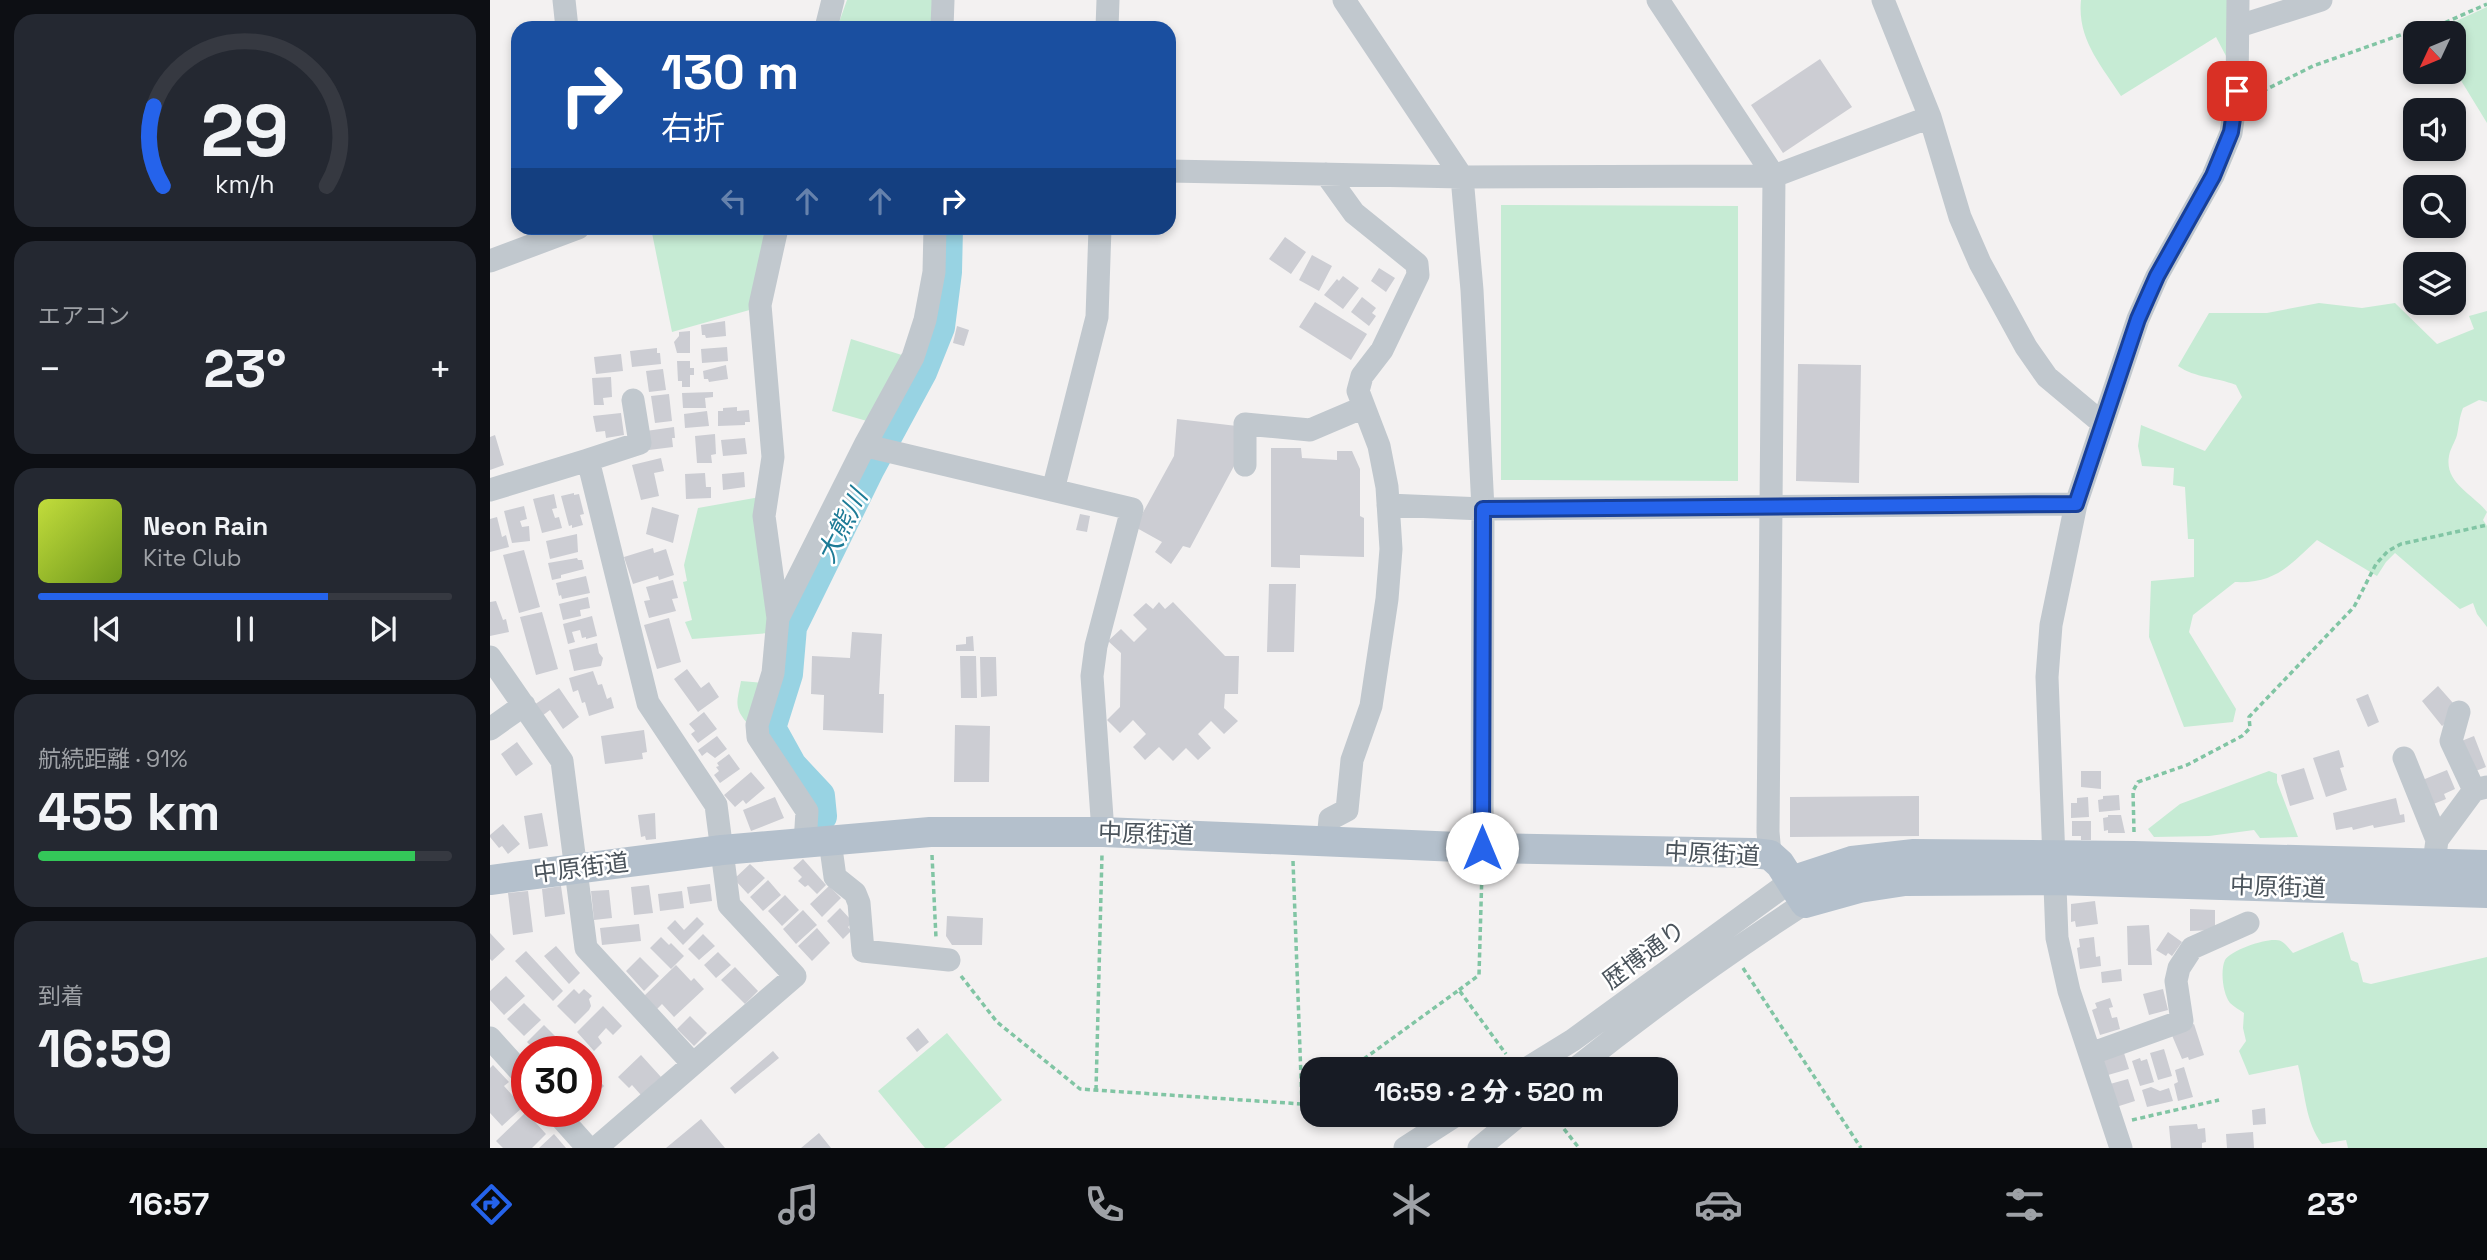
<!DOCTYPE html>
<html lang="ja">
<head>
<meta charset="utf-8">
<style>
  :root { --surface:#171b24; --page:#242831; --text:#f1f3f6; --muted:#9ea1a6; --line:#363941; --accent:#2563eb }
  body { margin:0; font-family:"Space Grotesk","Noto Sans JP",sans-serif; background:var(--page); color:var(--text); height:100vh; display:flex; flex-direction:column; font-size:26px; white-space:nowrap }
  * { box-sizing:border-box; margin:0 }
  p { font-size:23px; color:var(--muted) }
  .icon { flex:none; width:38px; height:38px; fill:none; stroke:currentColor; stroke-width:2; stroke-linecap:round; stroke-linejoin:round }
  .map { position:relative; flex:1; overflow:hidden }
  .details { display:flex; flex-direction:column; gap:14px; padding:14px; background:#0d0f14; width:490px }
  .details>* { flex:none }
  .hud { position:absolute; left:21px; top:21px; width:665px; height:214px; border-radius:21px; box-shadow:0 4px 10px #0003; background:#1a4fa0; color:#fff; overflow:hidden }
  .needle { width:46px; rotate:226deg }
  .controls { position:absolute; left:1913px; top:21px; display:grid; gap:14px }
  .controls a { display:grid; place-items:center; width:63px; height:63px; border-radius:14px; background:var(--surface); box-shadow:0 4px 10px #0003; font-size:35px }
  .speed { position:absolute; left:21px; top:1036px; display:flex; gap:14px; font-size:35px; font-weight:700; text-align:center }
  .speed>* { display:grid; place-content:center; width:91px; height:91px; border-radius:50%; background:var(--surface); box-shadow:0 4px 10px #0003; line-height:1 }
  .speed .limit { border:10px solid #d22; background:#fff; color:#111 }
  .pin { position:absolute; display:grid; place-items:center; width:60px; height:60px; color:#fff; margin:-30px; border-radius:14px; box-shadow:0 4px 10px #0006 }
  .me { position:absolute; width:77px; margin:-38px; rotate:0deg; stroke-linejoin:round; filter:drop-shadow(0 0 5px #0008) }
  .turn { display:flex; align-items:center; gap:24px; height:147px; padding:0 35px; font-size:32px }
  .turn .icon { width:91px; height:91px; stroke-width:2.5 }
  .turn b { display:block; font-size:49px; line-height:60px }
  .lanes { display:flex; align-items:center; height:66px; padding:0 35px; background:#0003; justify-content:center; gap:35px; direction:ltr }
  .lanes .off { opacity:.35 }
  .big { font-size:52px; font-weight:800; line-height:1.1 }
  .details .tile { flex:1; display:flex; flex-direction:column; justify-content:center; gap:10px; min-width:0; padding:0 24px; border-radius:21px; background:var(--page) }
  .details .dial { align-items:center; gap:0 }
  .dial svg { height:182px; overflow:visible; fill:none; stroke:var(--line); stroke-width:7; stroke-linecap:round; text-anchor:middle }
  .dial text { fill:var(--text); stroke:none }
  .song { display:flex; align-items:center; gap:21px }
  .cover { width:84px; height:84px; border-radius:10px; background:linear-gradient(135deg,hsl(70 70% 55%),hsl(80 70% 35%)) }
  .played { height:7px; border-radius:4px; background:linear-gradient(90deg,var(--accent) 70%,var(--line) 70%) }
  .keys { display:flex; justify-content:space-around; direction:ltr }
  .heat { display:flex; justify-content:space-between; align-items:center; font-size:38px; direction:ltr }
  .charge { height:10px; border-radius:5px; background:linear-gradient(90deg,#34c759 91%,var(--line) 0) }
  .trip { position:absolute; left:810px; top:1057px; width:378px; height:70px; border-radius:21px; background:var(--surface); box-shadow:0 4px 10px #0003; font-weight:800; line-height:70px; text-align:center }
  .dock { display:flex; height:112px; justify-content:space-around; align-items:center; background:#090b0e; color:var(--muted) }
  .dock .icon { width:49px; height:49px }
  .dock .selected { color:var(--accent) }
  .dock b { font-size:32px; color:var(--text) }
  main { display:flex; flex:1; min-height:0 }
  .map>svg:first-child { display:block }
  .green { fill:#c6ebd4 }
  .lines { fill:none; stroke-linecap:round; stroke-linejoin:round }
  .river { stroke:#98d3e3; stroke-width:32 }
  .building { fill:#cccdd3 }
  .path { stroke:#81c5a4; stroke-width:3.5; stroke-dasharray:5 3.5; stroke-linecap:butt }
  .minor { stroke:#c1c8ce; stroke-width:23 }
  .major { stroke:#b4c0cc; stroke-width:30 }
  .route-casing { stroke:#184099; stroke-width:18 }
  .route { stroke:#2563eb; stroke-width:12 }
  .labels { text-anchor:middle; stroke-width:5; stroke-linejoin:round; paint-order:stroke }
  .street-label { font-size:24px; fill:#4b545c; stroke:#fff }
  .water-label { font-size:26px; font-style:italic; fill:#1d7b96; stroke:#fff }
</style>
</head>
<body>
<main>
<section class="details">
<div class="tile dial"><svg viewBox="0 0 100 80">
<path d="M14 69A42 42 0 1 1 86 69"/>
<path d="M14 69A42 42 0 0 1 10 34" stroke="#2563eb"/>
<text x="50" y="56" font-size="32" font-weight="700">29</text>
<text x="50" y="72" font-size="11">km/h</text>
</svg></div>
<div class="tile"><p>エアコン</p>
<div class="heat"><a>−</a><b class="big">23°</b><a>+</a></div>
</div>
<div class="tile">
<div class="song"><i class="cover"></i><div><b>Neon Rain</b><p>Kite Club</p></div></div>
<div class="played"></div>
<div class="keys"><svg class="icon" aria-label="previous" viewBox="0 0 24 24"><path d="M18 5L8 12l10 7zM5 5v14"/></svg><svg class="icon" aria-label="pause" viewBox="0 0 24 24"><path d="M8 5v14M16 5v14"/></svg><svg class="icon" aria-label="next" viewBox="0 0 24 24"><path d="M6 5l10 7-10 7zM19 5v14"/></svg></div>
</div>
<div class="tile"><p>航続距離 · 91%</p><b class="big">455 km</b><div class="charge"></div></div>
<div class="tile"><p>到着</p><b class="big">16:59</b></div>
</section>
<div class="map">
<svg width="1997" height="1148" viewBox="0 0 1997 1148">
  <rect width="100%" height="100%" fill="#f3f1f1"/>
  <path class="green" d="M357,0H442L441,28H347Z
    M1591,0H1742L1743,55L1736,56L1726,37L1631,96C1611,65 1587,39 1591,0Z
    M1997,7V123L1964,69V33H1956L1953,27Z
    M1011,205L1248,206V481L1011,480Z
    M161,228H277L263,309L182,332Z
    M1829,303L1872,308L1905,303L1947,344L1984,329L1979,316L1997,311V402L1989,400L1973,408C1969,418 1969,426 1967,435C1965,442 1960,449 1959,456C1954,483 1983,494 1997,512L1993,520L1997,526V627L1987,614L1983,603L1970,609L1905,553L1896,562L1887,576L1827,540C1800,565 1785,584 1745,582L1703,615L1699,632L1746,709L1743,722L1694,727L1659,637L1661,581L1704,577V539H1698L1695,487L1683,485L1684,468L1652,466L1648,446L1651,425L1715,451L1752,397L1746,385C1726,377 1705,378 1688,366L1719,313H1777Z
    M361,339L415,356L377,421L342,411Z
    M270,497L279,633L202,639L195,622L202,620L193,582L197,581L194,565L208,508Z
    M251,681L274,683L259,725C243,708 247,702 251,681Z
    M1779,771L1787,774V782L1808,837L1770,838L1764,830L1719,836L1664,837L1658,829L1690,804Z
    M1853,932L1861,960L1868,963L1873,982L1881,984L1997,957V1148H1858L1856,1140L1832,1144C1815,1122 1815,1091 1808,1065L1759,1075L1749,1051L1756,1041L1753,1028L1754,1013C1750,1010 1744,1007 1740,1003C1733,994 1730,971 1735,960C1741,950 1774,939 1786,940C1794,940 1798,948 1803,953Z
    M457,1033L512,1100L454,1148H435L388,1091Z"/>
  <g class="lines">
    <path class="river" d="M331,816L329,796L301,766L280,728L297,674L301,627L378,470L431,372L449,327L456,272L457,228"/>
  </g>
  <path class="building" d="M1330,59L1362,107L1293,153L1261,105Z
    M795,237L816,252L801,274L779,259Z
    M822,255L842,266L829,291L809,280Z
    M889,268L905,278L896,292L881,281Z
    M853,276L869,288L853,309L834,295L847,279L849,281Z
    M872,297L886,308L882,313L886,316L879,326L861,312Z
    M825,302L877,334L861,360L809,327Z
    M235,321L236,336L216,338L215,335H212L211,325Z
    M467,326L479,330L474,346L463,343Z
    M200,331V353H187L184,342L189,336V332Z
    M237,347L238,361L212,363L211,349Z
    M167,348V353H170L171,364L142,367L140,351Z
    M131,354L133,371L106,374L104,357Z
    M187,361H200V368H204V375H200V387H192V381H188Z
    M1308,364L1371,365L1369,483L1306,481Z
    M236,365L238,379L219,382L218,379H214L213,371Z
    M173,369L176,390L159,392L156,371Z
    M121,377L122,397L113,398L114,405H104L102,378Z
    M223,392V397L215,398L216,408H193L192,393Z
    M179,394L182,421L165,423L161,396Z
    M247,407V411L259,410L260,422H255V425L228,426V411H233V408Z
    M217,411L219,426L195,428L194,414Z
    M131,413L134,435L116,438L115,431L106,432L103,416Z
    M687,419L747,426L744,466L700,548L693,546L681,564L665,552L672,542L645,527L684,456Z
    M184,427L185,438H182L183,447L159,450L156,431Z
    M225,434L226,454L221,455L222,463H207L205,436Z
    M5,435L14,465L0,470V437Z
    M255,438L257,454L233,456L231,440Z
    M781,448H811L812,458L847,460V451H862L870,469V516L874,518V557L810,555V568L781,567Z
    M171,458L174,471L164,473L169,496L151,500L142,465Z
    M254,472L255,487L233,490L232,474Z
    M215,473L216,487H221V498L196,499L195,474Z
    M84,493V495L89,494L94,514L90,515L93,525L82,528V525L79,526L71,496Z
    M64,494L67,508L62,509L65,518L69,517L72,528L52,533L43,499Z
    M34,506L37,519L30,521L32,527L39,526L40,541L22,543L14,511Z
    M162,507L189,515L183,543L156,534Z
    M590,514L600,516L597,532L586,530Z
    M7,517L12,537L16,535L19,547L0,552V519Z
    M87,534L88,552L60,559L56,541Z
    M163,548L164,553L176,549L184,575L169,580L168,576L143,584L134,557Z
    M34,550L50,607L29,613L13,555Z
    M87,558L88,560H92L94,569L71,575V578L62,580L58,563Z
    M96,576L100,593L72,599L71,595L69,596L66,583Z
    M183,580L188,598L182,599L186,611L159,618L154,601L160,600L156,587Z
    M779,584H806L804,652H777Z
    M98,597L100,608L90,610L91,616L73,620L69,604Z
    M6,601L13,620L16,619L19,632L0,636V602Z
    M669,602L675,609L683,602L735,656H749L748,694H735L734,708L748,721L734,734L721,721L708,734L721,748L708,760L696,748L683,761L669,747L655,760L643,747L656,734L643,720L630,733L617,720L630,707L631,653L618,641L631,629L644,642L657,629L643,615L656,603L663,609Z
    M52,612L68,669L46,675L30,617Z
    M102,616L107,636L96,639V637L92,638L90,630L82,632L85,642L78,644L73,624Z
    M179,618L191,662L167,669L154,625Z
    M362,632L392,634L389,694H394L393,733L333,730L334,695L321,694L322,656L360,658Z
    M483,636L484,651H466V645L476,644V637Z
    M107,643L109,653L113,658L111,666L84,671L79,650Z
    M470,656H486L487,698H471Z
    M490,657H506L507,696L491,697Z
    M197,669L211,688L219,682L229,697L208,712L184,679Z
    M103,671L108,685L112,684L117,699L121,697L124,708L99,716L95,702L92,703L88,690L83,692L79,678Z
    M1948,686L1963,703L1967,713L1952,726L1932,701Z
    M69,688L89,717L73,729L60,710L52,716L44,705Z
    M1878,694L1889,722L1878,727L1866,699Z
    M214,712L227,729L208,743L201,734L205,731L199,724Z
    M465,725L500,726L499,782H464Z
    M154,730L157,752L152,753L153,759L115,764L111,736Z
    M227,736L237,749L225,758L217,752L212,756L208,750Z
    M1984,736L1996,767L1983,772L1969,742Z
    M27,742L43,764L26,776L11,754Z
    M1849,750L1854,767L1850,768L1857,790L1836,797L1823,758Z
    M239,754L250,769L230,783L224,775L229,771L226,767L229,766L227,763Z
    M1814,768L1824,799L1800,806L1791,775Z
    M1957,770L1965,789L1954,794L1956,799L1941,805L1930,781Z
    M1591,771H1611V789L1591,787Z
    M261,772L275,788L256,804L253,800L245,807L234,795Z
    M1629,795L1630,810L1609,812L1608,800L1613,799V796Z
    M1429,796V836L1300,837V797Z
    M285,797L294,818L261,831L253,810Z
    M1598,797L1599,817L1581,818V803H1587V798Z
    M1906,798L1910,815L1914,814L1915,822L1884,828L1883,825L1863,830L1862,827L1846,830L1843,813Z
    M52,813L58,846L39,849L34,816Z
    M165,813L166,839L156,840L155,836L151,837L148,815Z
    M1618,815H1631L1635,833H1618V830L1614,831L1613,818L1618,817Z
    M1582,821H1601V840H1591V836H1582Z
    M13,824L30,844L18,854L12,846L9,848L0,837V835Z
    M313,859L336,885L327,894L318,885L315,887L308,881L312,877L303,868Z
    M260,864L275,878L258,894L244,879Z
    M278,880L291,895L273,911L260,897Z
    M220,884L222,901L200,904L197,887Z
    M159,885L163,913L144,915L141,887Z
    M71,886L75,914L55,917L52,889Z
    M339,886L351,898L332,917L320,904Z
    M119,890L122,918L104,920L101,891Z
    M38,891L43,932L23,935L18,893Z
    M192,891L194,908L170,911L168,894Z
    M295,895L309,910L292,926L278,911Z
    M1605,901L1608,924L1586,927L1585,921L1581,922V904Z
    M350,908L361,920L359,922L361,924L358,927L361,931L353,939L337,921Z
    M1700,909L1725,910V930L1700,931Z
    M313,910L327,925L306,944L293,929Z
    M457,916L493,918L492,945H462L456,936Z
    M207,917L214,924L193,945L177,928L185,920L194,930Z
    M149,924L151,941L112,945L110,928Z
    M1659,925L1662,965H1638L1637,926Z
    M327,928L340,943L322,961L308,946Z
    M1678,932L1692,942L1682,956L1678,953L1676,956L1666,950Z
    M0,933L15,949L2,961L0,959Z
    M213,934L225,946L209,960L198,949Z
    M171,937L179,945L181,943L194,956L181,969L160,948Z
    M1604,937L1606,957L1610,956L1611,966L1590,969L1587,948L1590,947L1589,939Z
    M66,946L90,973L79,984L54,956Z
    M36,951L73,991L63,1001L25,961Z
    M228,952L241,965L226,978L214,965Z
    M150,957L169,976L154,991L136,971Z
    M186,965L201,981L204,978L214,989L184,1017L172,1004L167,1009L154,996Z
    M245,967L268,991L255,1004L231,980Z
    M1631,969L1632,981L1612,983L1611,972Z
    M16,976L35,996L14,1015L0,1000V991Z
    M84,989L89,994L94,989L102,996L99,999L101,1006L99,1010L85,1024L67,1006Z
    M1673,989L1678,1010L1659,1015L1653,994Z
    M1620,998L1623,1007L1619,1008L1622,1018L1627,1017L1630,1029L1610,1035L1602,1010L1607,1008L1605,1003Z
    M34,1003L51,1020L34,1036L17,1019Z
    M113,1006L132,1026L123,1035L116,1028L108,1037L112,1043L104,1051L87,1032Z
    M200,1016L217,1033L204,1046L187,1029Z
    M1704,1024L1714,1055L1699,1060L1698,1057L1692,1059L1681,1033Z
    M54,1025L71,1042L61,1052H47L37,1042Z
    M428,1028L439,1042L427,1052L416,1038Z
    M1674,1049L1682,1076L1668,1080L1660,1053Z
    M283,1051L289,1058L245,1094L240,1088Z
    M1634,1053L1639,1069L1618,1075L1613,1060Z
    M151,1055L171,1077L151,1095L142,1085L139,1088L128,1077Z
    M1650,1058L1651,1061L1657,1059L1664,1082L1650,1086L1642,1061Z
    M3,1065L19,1082L14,1086L33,1107L12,1126L0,1113V1068Z
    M96,1067L114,1086L96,1104Z
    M1694,1067L1703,1097L1688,1101L1684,1084L1688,1082L1685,1070Z
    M1638,1079L1645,1101L1626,1107L1620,1084Z
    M1661,1087L1670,1091L1679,1088L1683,1101L1657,1107L1652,1090Z
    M1775,1108L1776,1124L1763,1125L1762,1110Z
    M36,1112L56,1134L42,1148H13L6,1141Z
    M211,1119L235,1148H176Z
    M1707,1124L1708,1129L1715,1128L1716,1142L1712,1143V1148H1681L1679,1126Z
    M1763,1132L1764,1148H1737L1736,1134Z
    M329,1133L341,1148H311Z
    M64,1134L76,1148H49Z"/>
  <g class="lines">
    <path class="path" d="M1765,95L1823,66L1916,33L1954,23L1997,4
      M1644,832L1643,791L1648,782L1697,765L1752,736L1760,728L1759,717L1864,607L1886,564L1898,551L1911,544L1997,525
      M442,855L446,938
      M803,861L812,1104
      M1253,968L1371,1148
      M471,976L507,1022L590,1089L812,1104L822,1096
      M969,990L989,975L992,871
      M860,1069L969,990L1016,1054
      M606,1090L612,854
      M1642,1120L1729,1100
      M1074,1129L1089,1148"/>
    <path class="minor" d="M74,0L77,28
      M854,0L972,177L982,290L993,509L992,848
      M1168,0L1284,176L1278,832L1280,855
      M1393,0L1440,117L1470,217L1490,263L1536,347L1557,377L1612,423
      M1749,26L1831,0
      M336,28L343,0
      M452,28L453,0
      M617,28L618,0
      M679,171L972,177L1284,176L1440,117
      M836,174L864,213L927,264L928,275L892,350L872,376L868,391L889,446L897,487L901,549L897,599L881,706L862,760L857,810L840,819L838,840
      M287,228L270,305L283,457L274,516L288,618L283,673L267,725L268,737L317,811L315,844
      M0,261L88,228
      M376,443L381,447L642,509L606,646L602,676L613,832
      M98,460L150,443L143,400
      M755,465V424L820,430L874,407
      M0,490L98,460L158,703L226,805L239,905L305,976L106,1148
      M563,490L607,317L610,228
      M898,505L993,509L1586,504
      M288,618L376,443L423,357L435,320L444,272L445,228
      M0,657L72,761L96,948L203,1064
      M1969,712L1961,741L1984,790
      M0,729L34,705
      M1914,758L1947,840
      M340,841L345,877L365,893L369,903L373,951L459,960
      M1944,863L1947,840L1984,790L1997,787
      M0,1038L37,1079
      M1600,1054L1692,1021L1686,981L1689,968L1702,948L1758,923
      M1036,1069L1083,1040L1301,881
      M1085,1069C1159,1010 1235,955 1315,903
      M65,1111L98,1148
      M915,1148L966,1115
      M989,1148L1029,1115
      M1631,1148L1579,991L1567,938L1557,677L1561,625L1586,504L1648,319L1667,276L1723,176L1741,133L1747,91L1748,0"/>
    <path class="major" d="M0,880L232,850L440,832H613L992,848L1263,853L1280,855L1290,864L1315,903L1369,888L1415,881L1564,880L1997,893
      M1301,881L1362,861L1424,854L1644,856L1997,865"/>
  </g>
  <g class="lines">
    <g class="route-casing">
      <path id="route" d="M992,848L993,509L1586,504L1648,319L1667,276L1723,176L1741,132L1747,91"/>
    </g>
    <use href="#route" class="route"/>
  </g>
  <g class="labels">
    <g class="street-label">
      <text transform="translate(656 834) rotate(2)" y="8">中原街道</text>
      <text transform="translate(1222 854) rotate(3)" y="8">中原街道</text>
      <text transform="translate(91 868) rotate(-7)" y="8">中原街道</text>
      <text transform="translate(1788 887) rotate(2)" y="8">中原街道</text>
      <text transform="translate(1154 955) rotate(-37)" y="8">歴博通り</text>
    </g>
    <g class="water-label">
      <text transform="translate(352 526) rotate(-63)" y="9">大熊川</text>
    </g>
  </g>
</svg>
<div class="controls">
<a><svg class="needle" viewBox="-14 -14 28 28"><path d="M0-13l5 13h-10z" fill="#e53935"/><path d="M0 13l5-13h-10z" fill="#9ea1a6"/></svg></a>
<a><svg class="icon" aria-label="sound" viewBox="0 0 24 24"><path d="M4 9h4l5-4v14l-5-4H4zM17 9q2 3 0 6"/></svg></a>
<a><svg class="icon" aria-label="search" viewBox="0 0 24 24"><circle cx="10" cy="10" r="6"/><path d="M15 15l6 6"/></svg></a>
<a><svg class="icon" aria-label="layers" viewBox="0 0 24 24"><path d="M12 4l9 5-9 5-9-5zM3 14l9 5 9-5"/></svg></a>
</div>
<div class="speed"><div class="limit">30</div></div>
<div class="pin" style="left:1747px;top:91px;background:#d93025"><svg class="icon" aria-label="arrive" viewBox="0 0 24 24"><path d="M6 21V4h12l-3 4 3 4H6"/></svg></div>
<svg class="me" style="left:992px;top:848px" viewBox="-20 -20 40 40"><circle r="19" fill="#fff"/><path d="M0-13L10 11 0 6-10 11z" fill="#2563eb"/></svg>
<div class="trip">16:59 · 2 分 · 520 m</div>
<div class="hud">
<div class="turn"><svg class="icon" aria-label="right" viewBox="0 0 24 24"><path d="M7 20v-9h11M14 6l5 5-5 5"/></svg><div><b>130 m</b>右折</div></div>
<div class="lanes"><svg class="icon off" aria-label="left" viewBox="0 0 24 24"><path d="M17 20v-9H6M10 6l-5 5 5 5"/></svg><svg class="icon off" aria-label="ahead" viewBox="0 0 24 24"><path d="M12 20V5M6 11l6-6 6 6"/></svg><svg class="icon off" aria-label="ahead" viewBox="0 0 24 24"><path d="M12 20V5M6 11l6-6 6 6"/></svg><svg class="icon" aria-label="right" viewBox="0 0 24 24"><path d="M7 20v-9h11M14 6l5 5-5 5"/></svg></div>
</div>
</div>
</main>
<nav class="dock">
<b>16:57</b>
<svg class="icon selected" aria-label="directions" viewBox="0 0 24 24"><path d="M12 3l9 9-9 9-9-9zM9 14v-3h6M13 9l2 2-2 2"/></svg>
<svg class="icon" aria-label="music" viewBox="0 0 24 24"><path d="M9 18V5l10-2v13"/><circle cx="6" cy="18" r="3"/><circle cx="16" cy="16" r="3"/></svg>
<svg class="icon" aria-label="phone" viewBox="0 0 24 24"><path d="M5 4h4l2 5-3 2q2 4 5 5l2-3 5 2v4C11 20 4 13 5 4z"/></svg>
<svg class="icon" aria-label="climate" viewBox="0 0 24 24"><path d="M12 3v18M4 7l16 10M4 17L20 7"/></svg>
<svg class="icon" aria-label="car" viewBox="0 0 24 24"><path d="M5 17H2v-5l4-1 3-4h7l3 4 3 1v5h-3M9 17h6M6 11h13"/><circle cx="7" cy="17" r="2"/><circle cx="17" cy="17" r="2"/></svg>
<svg class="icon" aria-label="filters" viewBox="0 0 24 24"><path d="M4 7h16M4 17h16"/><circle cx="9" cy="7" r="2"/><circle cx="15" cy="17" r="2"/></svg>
<b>23°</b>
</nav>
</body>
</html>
